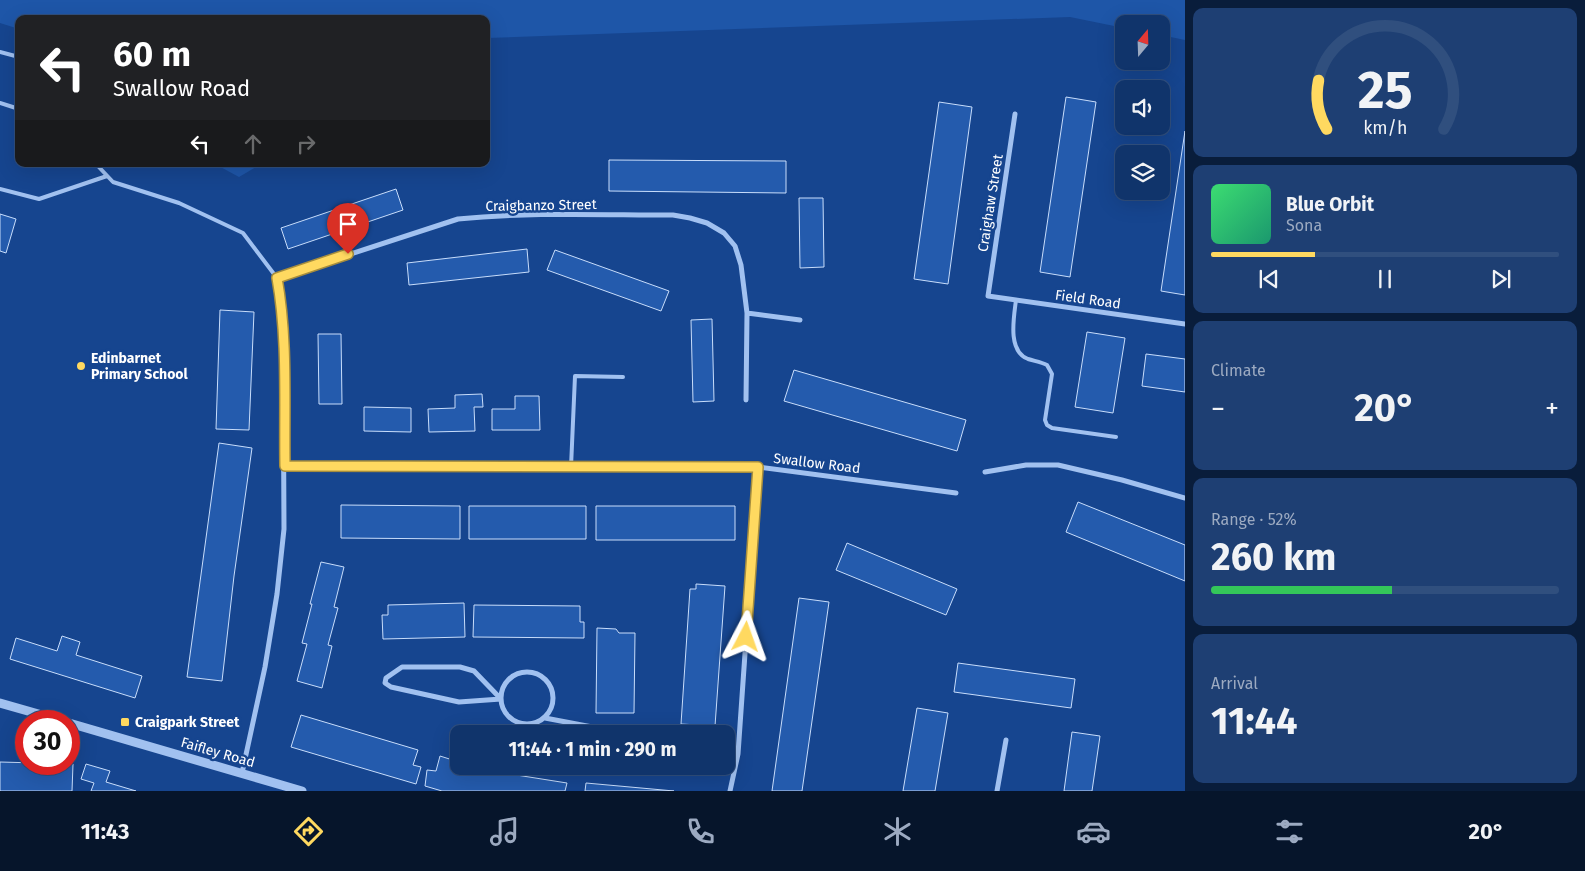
<!DOCTYPE html>
<html lang="en">
<head>
<meta charset="utf-8">
<style>
  :root { --surface:#10346b; --page:#1e3f73; --text:#f1f3f6; --muted:#9caac1; --line:#304f7e; --accent:#ffd960 }
  body { margin:0; font-family:"Fira Sans",sans-serif; background:var(--page); color:var(--text); height:100vh; display:flex; flex-direction:column; font-size:19px; white-space:nowrap }
  * { box-sizing:border-box; margin:0 }
  p { font-size:16px; color:var(--muted) }
  .icon { flex:none; width:28px; height:28px; fill:none; stroke:currentColor; stroke-width:2; stroke-linecap:round; stroke-linejoin:round }
  .map { position:relative; flex:1; overflow:hidden }
  .drawer { display:flex; flex-direction:column; gap:8px; padding:8px; background:#091d3b; width:400px }
  .drawer>* { flex:none }
  .banner { position:absolute; left:15px; top:15px; width:475px; height:152px; border-radius:10px; box-shadow:0 5px 20px #0002,0 0 0 1px var(--line); background:#202124; color:#fff; overflow:hidden }
  .needle { width:32px; rotate:19deg }
  .buttons { position:absolute; left:1115px; top:15px; display:grid; gap:10px }
  .buttons a { display:grid; place-items:center; width:55px; height:55px; border-radius:10px; background:var(--surface); box-shadow:0 5px 20px #0002,0 0 0 1px var(--line); font-size:25px }
  .speed { position:absolute; left:15px; top:710px; display:flex; gap:10px; font-size:25px; font-weight:700; text-align:center }
  .speed>* { display:grid; place-content:center; width:65px; height:65px; border-radius:50%; background:var(--surface); box-shadow:0 5px 20px #0002,0 0 0 1px var(--line); line-height:1 }
  .speed .limit { border:8px solid #d22; background:#fff; color:#111 }
  .pin { position:absolute; display:grid; place-items:center; width:42px; height:42px; color:#fff; margin:-51px -21px; border-radius:50% 50% 50% 0; rotate:-45deg; box-shadow:0 0 5px #0007 }
  .pin .icon { rotate:45deg }
  .me { position:absolute; width:55px; margin:-28px; rotate:4deg; stroke-linejoin:round; filter:drop-shadow(0 0 4px #0008) }
  .turn { display:flex; align-items:center; gap:18px; height:105px; padding:0 15px; font-size:22px }
  .turn .icon { width:65px; height:65px; stroke-width:2.5 }
  .turn b { display:block; font-size:35px; line-height:42px }
  .lanes { display:flex; align-items:center; height:48px; padding:0 15px; background:#0003; justify-content:center; gap:25px; direction:ltr }
  .lanes .off { opacity:.35 }
  .big { font-size:38px; font-weight:700; line-height:1.1 }
  .drawer .card { flex:1; display:flex; flex-direction:column; justify-content:center; gap:8px; min-width:0; padding:0 18px; border-radius:10px; background:var(--page) }
  .drawer .dial { align-items:center; gap:0 }
  .dial svg { height:130px; overflow:visible; fill:none; stroke:var(--line); stroke-width:7; stroke-linecap:round; text-anchor:middle }
  .dial text { fill:var(--text); stroke:none }
  .song { display:flex; align-items:center; gap:15px }
  .cover { width:60px; height:60px; border-radius:8px; background:linear-gradient(135deg,hsl(140 70% 55%),hsl(160 70% 35%)) }
  .played { height:5px; border-radius:2px; background:linear-gradient(90deg,var(--accent) 30%,var(--line) 30%) }
  .keys { display:flex; justify-content:space-around; direction:ltr }
  .heat { display:flex; justify-content:space-between; align-items:center; font-size:28px; direction:ltr }
  .charge { height:8px; border-radius:4px; background:linear-gradient(90deg,#34c759 52%,var(--line) 0) }
  .trip { position:absolute; left:450px; top:725px; width:285px; height:50px; border-radius:10px; background:var(--surface); box-shadow:0 5px 20px #0002,0 0 0 1px var(--line); font-weight:700; line-height:50px; text-align:center }
  .menu { display:flex; height:80px; justify-content:space-around; align-items:center; background:#06152b; color:var(--muted) }
  .menu .icon { width:35px; height:35px }
  .menu .on { color:var(--accent) }
  .menu b { font-size:22px; color:var(--text) }
  main { display:flex; flex:1; min-height:0 }
  .map>svg:first-child { display:block }
  .green { fill:#1e56a8 }
  .building { fill:#245bad; stroke:#c8ddfb }
  .lines { fill:none; stroke-linecap:round; stroke-linejoin:round }
  .service { stroke:#a1c1f0; stroke-width:4 }
  .minor { stroke:#a1c1f0; stroke-width:5 }
  .tertiary { stroke:#a1c1f0; stroke-width:9 }
  .route-casing { stroke:#a68d3e; stroke-width:12 }
  .route { stroke:#ffd960; stroke-width:9 }
  .poi-dot { fill:#ffd960; stroke:#16458f; stroke-width:2 }
  .labels { text-anchor:middle; stroke-width:5; stroke-linejoin:round; paint-order:stroke }
  .street-label { font-size:14px; fill:#fff; stroke:#16458f }
  .poi-label { font-size:14px; font-weight:bold; fill:#fff; stroke:#16458f; text-anchor:start }
</style>
</head>
<body>
<main>
<div class="map">
<svg width="1185" height="791" viewBox="0 0 1185 791">
  <rect width="100%" height="100%" fill="#16458f"/>
  <path class="green" d="M0,0H1185V40L1161,35V24H1124V28L1070,17L486,38V19H19V29L0,23Z
    M215,164H261L239,177Z"/>
  <path class="building" d="M1066,97L1096,102L1070,277L1040,272Z
    M939,102L972,107L948,284L914,279Z
    M1185,131V295L1161,291Z
    M609,160L786,161V193L609,191Z
    M396,189L403,210L288,249L281,228Z
    M799,198H823L824,267L800,268Z
    M0,214L16,219L6,253L0,251Z
    M527,249L529,272L409,285L407,263Z
    M555,250L669,291L661,311L547,270Z
    M220,310L254,312L249,430L216,429Z
    M712,319L714,401L693,402L691,320Z
    M1087,332L1125,338L1113,413L1075,407Z
    M318,334H341L342,404H319Z
    M1146,354L1185,359V392L1142,386Z
    M794,370L966,420L957,451L784,401Z
    M482,394L483,407H474L475,431L429,432L428,409L455,408V395Z
    M515,396H539L540,430H492V409H515Z
    M364,407L411,408V432L364,431Z
    M219,443L252,448L234,576L222,681L187,677Z
    M1078,502L1185,545V581L1066,532Z
    M341,505L460,506V539L341,538Z
    M469,506H586V539H469Z
    M596,506H735V540H596Z
    M847,543L957,589L946,615L836,570Z
    M321,562L344,567L334,607L338,608L328,645L332,646L322,688L297,681L307,644L302,643L312,604H310Z
    M696,584L725,586L715,726L681,724L690,589H696Z
    M799,598L829,602L802,791H772Z
    M464,603L465,637L383,639L382,615H388V605Z
    M474,605L580,606V622H584V638L473,637Z
    M597,628L616,629L619,633H635L634,713H596Z
    M62,636L80,642L76,655L142,676L135,698L10,659L16,638L57,651Z
    M958,663L1075,679L1071,708L954,692Z
    M917,708L948,713L935,791H903Z
    M301,715L418,750L413,765L421,767L416,784L291,747Z
    M1072,732L1100,736L1092,791H1064Z
    M440,756L459,762V766H474L491,771L567,783L565,791H442L425,786L427,770L436,771Z
    M0,762L73,764L72,791H0Z
    M86,764L110,771L106,782L136,791H91L94,783L81,779Z
    M586,783L674,791H585Z"/>
  <g class="lines">
    <path class="service" d="M0,52L19,57
      M0,103L19,109
      M96,164L113,182L179,203L243,233L277,278
      M0,189L39,199L107,176
      M1016,300C1014,317 1007,351 1028,359C1034,361 1041,362 1047,365L1052,374L1045,420L1047,425L1052,428L1116,437
      M571,467L575,376L623,377"/>
    <path class="minor" d="M1015,114L988,296L1185,324
      M747,313L800,320
      M285,466L758,467L956,493
      M985,472L1026,465H1058L1122,480L1185,498
      M402,667H460L474,671L501,699L459,702L391,687L385,683L386,678Z
      M501 698a26 26 0 1 1 52 0a26 26 0 1 1-52 0Z
      M545,718L629,734
      M726,752L738,754
      M242,773L265,667L277,594L284,529L283,329L282,302L277,278L458,219C529,212 602,215 673,215L690,218L707,223L724,233L735,246L741,265L747,313L746,400
      M730,791L738,754L758,467
      M997,791L1006,740"/>
    <path class="tertiary" d="M0,703L63,721
      M69,723L302,791"/>
  </g>
  <g class="lines">
    <g class="route-casing">
      <path id="route" d="M348,254L277,278C288,339 284,404 285,466L758,467L746,637"/>
    </g>
    <use href="#route" class="route"/>
  </g>
  <g class="poi-dot">
    <circle cx="81" cy="366" r="5"/>
    <rect x="120" y="717" width="10" height="10" rx="2.5"/>
  </g>
  <g class="labels">
    <g class="street-label">
      <text transform="translate(990 203) rotate(-81)" y="5">Craighaw Street</text>
      <text transform="translate(541 205) rotate(-1)" y="5">Craigbanzo Street</text>
      <text transform="translate(1088 299) rotate(8)" y="5">Field Road</text>
      <text transform="translate(817 463) rotate(7)" y="5">Swallow Road</text>
      <text transform="translate(218 752) rotate(16)" y="5">Faifley Road</text>
    </g>
    <g class="poi-label">
      <text x="91" y="363">Edinbarnet<tspan x="91" dy="16">Primary School</tspan></text>
      <text x="135" y="727">Craigpark Street</text>
    </g>
  </g>
</svg>
<div class="buttons">
<a><svg class="needle" viewBox="-14 -14 28 28"><path d="M0-13l5 13h-10z" fill="#e53935"/><path d="M0 13l5-13h-10z" fill="#9caac1"/></svg></a>
<a><svg class="icon" aria-label="sound" viewBox="0 0 24 24"><path d="M4 9h4l5-4v14l-5-4H4zM17 9q2 3 0 6"/></svg></a>
<a><svg class="icon" aria-label="layers" viewBox="0 0 24 24"><path d="M12 4l9 5-9 5-9-5zM3 14l9 5 9-5"/></svg></a>
</div>
<div class="speed"><div class="limit">30</div></div>
<div class="pin" style="left:348px;top:254px;background:#d93025"><svg class="icon" aria-label="arrive" viewBox="0 0 24 24"><path d="M6 21V4h12l-3 4 3 4H6"/></svg></div>
<svg class="me" style="left:746px;top:637px" viewBox="-20 -20 40 40"><path d="M0-17L14 15 0 8-14 15z" fill="#ffd960" stroke="#fff" stroke-width="4"/></svg>
<div class="trip">11:44 · 1 min · 290 m</div>
<div class="banner">
<div class="turn"><svg class="icon" aria-label="left" viewBox="0 0 24 24"><path d="M17 20v-9H6M10 6l-5 5 5 5"/></svg><div><b>60 m</b>Swallow Road</div></div>
<div class="lanes"><svg class="icon" aria-label="left" viewBox="0 0 24 24"><path d="M17 20v-9H6M10 6l-5 5 5 5"/></svg><svg class="icon off" aria-label="ahead" viewBox="0 0 24 24"><path d="M12 20V5M6 11l6-6 6 6"/></svg><svg class="icon off" aria-label="right" viewBox="0 0 24 24"><path d="M7 20v-9h11M14 6l5 5-5 5"/></svg></div>
</div>
</div>
<section class="drawer">
<div class="card dial"><svg viewBox="0 0 100 80">
<path d="M14 69A42 42 0 1 1 86 69"/>
<path d="M14 69A42 42 0 0 1 9 39" stroke="#ffd960"/>
<text x="50" y="56" font-size="32" font-weight="700">25</text>
<text x="50" y="72" font-size="11">km/h</text>
</svg></div>
<div class="card">
<div class="song"><i class="cover"></i><div><b>Blue Orbit</b><p>Sona</p></div></div>
<div class="played"></div>
<div class="keys"><svg class="icon" aria-label="previous" viewBox="0 0 24 24"><path d="M18 5L8 12l10 7zM5 5v14"/></svg><svg class="icon" aria-label="pause" viewBox="0 0 24 24"><path d="M8 5v14M16 5v14"/></svg><svg class="icon" aria-label="next" viewBox="0 0 24 24"><path d="M6 5l10 7-10 7zM19 5v14"/></svg></div>
</div>
<div class="card"><p>Climate</p>
<div class="heat"><a>−</a><b class="big">20°</b><a>+</a></div>
</div>
<div class="card"><p>Range · 52%</p><b class="big">260 km</b><div class="charge"></div></div>
<div class="card"><p>Arrival</p><b class="big">11:44</b></div>
</section>
</main>
<nav class="menu">
<b>11:43</b>
<svg class="icon on" aria-label="directions" viewBox="0 0 24 24"><path d="M12 3l9 9-9 9-9-9zM9 14v-3h6M13 9l2 2-2 2"/></svg>
<svg class="icon" aria-label="music" viewBox="0 0 24 24"><path d="M9 18V5l10-2v13"/><circle cx="6" cy="18" r="3"/><circle cx="16" cy="16" r="3"/></svg>
<svg class="icon" aria-label="phone" viewBox="0 0 24 24"><path d="M5 4h4l2 5-3 2q2 4 5 5l2-3 5 2v4C11 20 4 13 5 4z"/></svg>
<svg class="icon" aria-label="climate" viewBox="0 0 24 24"><path d="M12 3v18M4 7l16 10M4 17L20 7"/></svg>
<svg class="icon" aria-label="car" viewBox="0 0 24 24"><path d="M5 17H2v-5l4-1 3-4h7l3 4 3 1v5h-3M9 17h6M6 11h13"/><circle cx="7" cy="17" r="2"/><circle cx="17" cy="17" r="2"/></svg>
<svg class="icon" aria-label="filters" viewBox="0 0 24 24"><path d="M4 7h16M4 17h16"/><circle cx="9" cy="7" r="2"/><circle cx="15" cy="17" r="2"/></svg>
<b>20°</b>
</nav>
</body>
</html>
